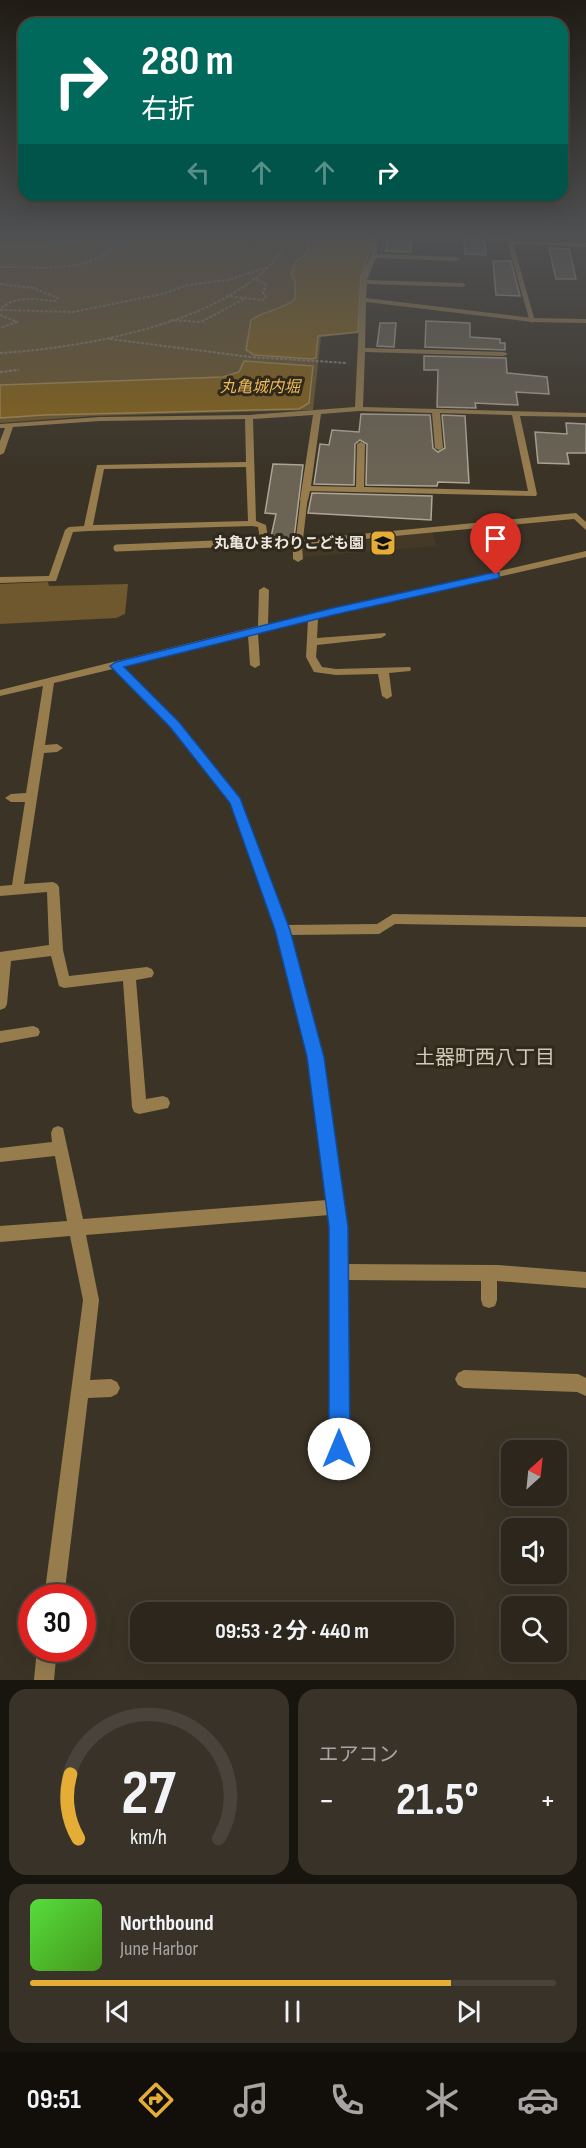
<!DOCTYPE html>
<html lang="ja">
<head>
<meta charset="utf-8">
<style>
  :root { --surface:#2c261c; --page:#383229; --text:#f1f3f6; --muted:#a6a5a3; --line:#48433b; --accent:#e5ad36 }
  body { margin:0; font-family:"Sofia Sans Condensed","Noto Sans JP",sans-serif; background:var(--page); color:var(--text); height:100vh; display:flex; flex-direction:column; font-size:22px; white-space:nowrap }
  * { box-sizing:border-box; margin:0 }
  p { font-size:20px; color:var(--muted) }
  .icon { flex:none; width:33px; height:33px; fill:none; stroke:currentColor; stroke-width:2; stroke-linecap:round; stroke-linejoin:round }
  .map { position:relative; height:1680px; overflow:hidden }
  .side { display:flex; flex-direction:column; gap:9px; padding:9px; background:#18150f; flex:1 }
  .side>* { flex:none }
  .hud { position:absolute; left:18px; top:18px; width:550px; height:183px; border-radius:18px; box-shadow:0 6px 24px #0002,0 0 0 2px var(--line); background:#00695c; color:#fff; overflow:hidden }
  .needle { width:39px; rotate:27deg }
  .buttons { position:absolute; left:501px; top:1440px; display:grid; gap:12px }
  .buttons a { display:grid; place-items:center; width:66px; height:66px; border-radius:12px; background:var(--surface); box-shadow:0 6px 24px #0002,0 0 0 2px var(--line); font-size:30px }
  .speed { position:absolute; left:18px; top:1584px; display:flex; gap:12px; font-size:30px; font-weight:700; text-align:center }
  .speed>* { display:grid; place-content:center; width:78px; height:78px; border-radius:50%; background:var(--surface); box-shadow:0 6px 24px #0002,0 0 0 2px var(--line); line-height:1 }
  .speed .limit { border:9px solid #d22; background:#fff; color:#111 }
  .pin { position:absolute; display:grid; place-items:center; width:51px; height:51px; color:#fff; margin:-62px -26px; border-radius:50% 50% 50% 0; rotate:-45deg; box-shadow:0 0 6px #0007 }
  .pin .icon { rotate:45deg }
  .me { position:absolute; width:66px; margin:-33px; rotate:0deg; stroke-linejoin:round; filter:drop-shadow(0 0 4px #0008) }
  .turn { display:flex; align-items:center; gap:21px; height:126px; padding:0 24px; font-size:27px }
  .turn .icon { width:78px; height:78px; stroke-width:2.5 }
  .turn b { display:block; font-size:42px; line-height:51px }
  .lanes { display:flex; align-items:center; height:57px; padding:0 24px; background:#0003; justify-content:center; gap:30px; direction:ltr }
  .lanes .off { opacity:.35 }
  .big { font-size:45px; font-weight:700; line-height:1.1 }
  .side .tile { flex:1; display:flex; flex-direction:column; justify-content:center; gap:9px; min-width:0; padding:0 21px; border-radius:18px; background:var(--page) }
  .side .dial { align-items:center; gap:0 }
  .dial svg { height:156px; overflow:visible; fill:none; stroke:var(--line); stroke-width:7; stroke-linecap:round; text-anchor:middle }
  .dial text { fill:var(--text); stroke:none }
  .song { display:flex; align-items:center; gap:18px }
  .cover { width:72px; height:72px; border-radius:9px; background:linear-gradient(135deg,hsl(110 70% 55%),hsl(100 70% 35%)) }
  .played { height:6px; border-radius:3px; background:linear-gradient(90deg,var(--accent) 80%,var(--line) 80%) }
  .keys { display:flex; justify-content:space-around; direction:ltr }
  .heat { display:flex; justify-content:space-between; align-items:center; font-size:33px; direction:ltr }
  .side .tiles { flex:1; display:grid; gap:9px; grid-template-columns:1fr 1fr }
  .tile:last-child { grid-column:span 2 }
  .trip { position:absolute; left:130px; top:1602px; width:324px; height:60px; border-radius:18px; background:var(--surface); box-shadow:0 6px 24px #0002,0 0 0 2px var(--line); font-weight:700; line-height:60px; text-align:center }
  .tabs { display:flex; height:96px; justify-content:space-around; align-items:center; background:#120f0b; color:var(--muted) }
  .tabs .icon { width:42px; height:42px }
  .tabs .current { color:var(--accent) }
  .tabs b { font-size:27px; color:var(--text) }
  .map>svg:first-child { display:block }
  .built { fill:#443926 }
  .green { fill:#6f582d }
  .water { fill:#876419; stroke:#a58b54; stroke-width:1.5 }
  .building { fill:#6b6354; stroke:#aea596; stroke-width:1.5 }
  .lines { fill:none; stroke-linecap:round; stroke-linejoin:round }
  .path { stroke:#8a8378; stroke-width:2; stroke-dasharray:3 1.5; stroke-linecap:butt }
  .lane-far1 { stroke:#977d4e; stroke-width:5 }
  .lane { stroke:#977d4e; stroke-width:7 }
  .street { fill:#977d4e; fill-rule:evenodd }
  .route { fill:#1a73e8; stroke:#114b97; stroke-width:1.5 }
  .labels { text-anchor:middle; stroke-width:6; stroke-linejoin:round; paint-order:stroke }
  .far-poi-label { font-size:15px; font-weight:bold; fill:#ebe6de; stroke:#30291c; text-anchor:end }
  .far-water-label { font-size:16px; font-style:italic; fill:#edbb59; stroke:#30291c }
  .neighbourhood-label { font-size:20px; fill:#d3c9b9; stroke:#30291c }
</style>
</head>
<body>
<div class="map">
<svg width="586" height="1680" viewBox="0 0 586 1680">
  <rect width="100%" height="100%" fill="#3b3326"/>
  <path class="built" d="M432,532L437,546L303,557V548L306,546Z"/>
  <path class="green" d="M0,234H370V251L361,276L359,333L321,337L313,410L93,416L0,423Z
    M48,582L49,586L128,584L125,614L116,618L0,624V584Z"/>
  <path class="water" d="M310,234H369L370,251L361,276L358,332L318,336L316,358L312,359L254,355L246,350L251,320C265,310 283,310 295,299V282L291,274L296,262L307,253Z
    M244,361L313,366L309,403L299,409L44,415L0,418V385L223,377L239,372Z"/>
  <path class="building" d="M387,234L412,235L411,252L386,251Z
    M464,238L480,239L485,243L486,255L465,254Z
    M549,248L569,249L576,279H556Z
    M493,261H511L520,296L496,295Z
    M426,321L470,323V337L500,339V343H505V350L425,347Z
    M380,323H396L394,347L377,346Z
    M424,356L506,358L507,373L547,377L549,394L516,392L518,405L475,403L476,408L437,407L438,370H424Z
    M361,414L430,415L433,448L438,452L445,448L442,415L465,416L469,483L438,482L437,486H432L366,485L367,444L360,440L355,444L354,485L314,484L320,444L329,445L332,430L359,432Z
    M566,423L586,424V453H567L569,464L538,463L535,432L567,434Z
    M273,464L303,465L294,538L271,537L276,514L265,513Z
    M312,493L432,496L431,520L308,513Z"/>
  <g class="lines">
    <path class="path" d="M0,240L8,234
      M115,243L130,242L133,234
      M0,246C27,245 61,249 85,235L112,241L115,234
      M0,267C36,266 91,275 117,244
      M0,284L33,288L58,298L55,301C36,300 14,294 0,310
      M226,296L263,300L266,297L263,293L266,285L256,279
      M0,310L73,312L162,294L188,285L227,280L269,267
      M0,315L17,322L0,328
      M170,320L201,322L244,299
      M110,339L250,357L347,363
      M0,353C85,348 252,320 292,234
      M0,372L19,370"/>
    <path class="lane-far1" d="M483,234L486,238H509L532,320"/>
    <path class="lane" d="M299,543L304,500
      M117,548L264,542"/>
    <path class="street" d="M370,234H376L377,254L457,257L460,259L457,261L376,258L367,280L463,283L466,285L463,287L367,284L366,298L532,318L586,319V323L532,322L366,302L365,348L504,352L508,354L504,356L365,352L363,407L586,413V417L520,416L537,494L536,496L310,491L308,500L304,503L300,500L313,415L253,419L256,521L266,525L268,539L299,540L576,513L586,522V530L574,519L302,545L303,559L298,562L293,559V546L261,544L258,527L252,526L88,531L73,532L56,581L0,583V577L49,576L65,530L69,527L84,526L97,465L246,462L245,419L100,421L13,427L4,453L0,455V441L5,428H0V424L100,417L249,415L355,407L361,277L371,255ZM359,411L432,413L435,448L439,450L443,448L440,413L512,415L528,491L364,487L365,444L361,442L357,444L356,487L311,486L321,414ZM246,467L248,521L93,525L104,469Z
      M511,241L586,243V247L509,244Z
      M586,551V557L318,618L317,638L385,633L386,635L381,638L317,645L316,657L322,667L336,669L410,667L411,669L410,671L389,673L392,696L387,699L382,696L378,674L336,675L314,672L306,657L308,620L258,633L260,665L255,668L250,665L248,635L122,666L179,722L240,799L286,925L377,924L393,914L586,917V927L395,924L379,934L290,935L322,1057L347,1227V1264L498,1265L586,1272V1288L497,1281V1300L495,1306L489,1308L483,1306L481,1300V1281L347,1280L348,1449L345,1455L339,1458L333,1455L330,1449L331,1227L329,1215L86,1235L99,1300L90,1380L111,1379L117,1382L120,1388L117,1394L111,1397L88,1398L64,1598H44L83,1300L70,1236L0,1242V1226L67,1221L55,1156L0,1162V1148L52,1142L51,1133L53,1128L58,1126L63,1128L83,1219L327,1200L308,1057L276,930L231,803L171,728L113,669L54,683L45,745L57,744L63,748L57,752L44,753L24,884L53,882L57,884L59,887L63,950L69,976L147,967L152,969L154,973L152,977L136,980L146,1099L163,1096L168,1098L170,1103L168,1108L139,1114L134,1112L132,1107L123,981L64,988L59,986L51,956L11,961L7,1004L5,1008L0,1010V952L49,945L47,892L0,896V886L12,885L25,802H11L5,798L11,794L26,793L43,686L0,696V690L258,626L259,590L264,587L269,590L268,624Z
      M33,1026L38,1028L40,1032L38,1036L0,1043V1031Z
      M464,1370L578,1374L586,1378V1396L577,1392L464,1388L458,1385L455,1379L458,1373Z
      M37,1648H57L54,1680H34Z"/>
  </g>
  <linearGradient id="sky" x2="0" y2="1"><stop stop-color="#201c15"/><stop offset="0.5" stop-color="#4f5052"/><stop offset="1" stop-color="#4f5052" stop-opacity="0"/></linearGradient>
  <rect width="586" height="469" fill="url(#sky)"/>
  <path class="route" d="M496,572L499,573V578L333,615L124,667L179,722L240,798L290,930L324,1057L348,1227L350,1449L347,1456L339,1459L332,1456L329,1449V1227L307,1057L275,930L230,803L170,727L110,666L116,662L333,608Z"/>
  <defs>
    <g id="school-square" transform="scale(1.35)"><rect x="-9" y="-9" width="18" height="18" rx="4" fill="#e5ad36" stroke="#30291c"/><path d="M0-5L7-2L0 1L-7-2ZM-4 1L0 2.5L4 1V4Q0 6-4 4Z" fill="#111"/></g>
  </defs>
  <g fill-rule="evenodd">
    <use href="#school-square" x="383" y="543"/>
  </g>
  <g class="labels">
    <g class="far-poi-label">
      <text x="364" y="548">丸亀ひまわりこども園</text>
    </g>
    <g class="far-water-label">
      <text x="260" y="392">丸亀城内堀</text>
    </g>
    <g class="neighbourhood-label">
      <text x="485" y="1064">土器町西八丁目</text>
    </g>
  </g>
</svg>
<div class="buttons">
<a><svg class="needle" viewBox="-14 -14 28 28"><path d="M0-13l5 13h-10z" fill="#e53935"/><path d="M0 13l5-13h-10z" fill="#a6a5a3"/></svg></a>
<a><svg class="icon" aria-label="sound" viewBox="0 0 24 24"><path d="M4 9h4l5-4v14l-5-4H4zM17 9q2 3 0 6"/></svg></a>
<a><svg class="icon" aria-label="search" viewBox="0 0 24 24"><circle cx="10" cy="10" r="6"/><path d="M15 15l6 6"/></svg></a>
</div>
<div class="speed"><div class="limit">30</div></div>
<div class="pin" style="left:496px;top:575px;background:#d93025"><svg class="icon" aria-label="arrive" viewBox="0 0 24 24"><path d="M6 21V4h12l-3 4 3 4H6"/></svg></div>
<svg class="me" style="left:339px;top:1449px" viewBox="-20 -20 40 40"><circle r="19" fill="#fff"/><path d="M0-13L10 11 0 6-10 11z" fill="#1a73e8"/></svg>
<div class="trip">09:53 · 2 分 · 440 m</div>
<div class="hud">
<div class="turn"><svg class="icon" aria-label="right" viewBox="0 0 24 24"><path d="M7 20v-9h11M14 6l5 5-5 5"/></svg><div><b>280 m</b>右折</div></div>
<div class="lanes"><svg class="icon off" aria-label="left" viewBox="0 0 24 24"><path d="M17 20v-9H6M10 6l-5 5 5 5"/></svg><svg class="icon off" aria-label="ahead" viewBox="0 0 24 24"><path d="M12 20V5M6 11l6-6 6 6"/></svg><svg class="icon off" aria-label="ahead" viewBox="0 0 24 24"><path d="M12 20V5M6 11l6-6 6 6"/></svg><svg class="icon" aria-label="right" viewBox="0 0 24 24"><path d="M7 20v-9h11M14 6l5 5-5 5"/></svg></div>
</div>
</div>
<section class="side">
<div class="tiles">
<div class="tile dial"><svg viewBox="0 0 100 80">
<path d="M14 69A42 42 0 1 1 86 69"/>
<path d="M14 69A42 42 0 0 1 10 36" stroke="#e5ad36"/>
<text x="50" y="56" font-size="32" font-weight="700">27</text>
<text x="50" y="72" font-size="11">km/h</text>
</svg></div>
<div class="tile"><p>エアコン</p>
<div class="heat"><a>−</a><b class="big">21.5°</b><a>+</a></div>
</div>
<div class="tile">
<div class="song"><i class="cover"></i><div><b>Northbound</b><p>June Harbor</p></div></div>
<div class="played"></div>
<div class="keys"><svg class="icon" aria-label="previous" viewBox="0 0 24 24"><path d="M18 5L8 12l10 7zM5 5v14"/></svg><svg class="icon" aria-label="pause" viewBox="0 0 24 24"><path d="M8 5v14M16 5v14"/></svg><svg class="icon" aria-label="next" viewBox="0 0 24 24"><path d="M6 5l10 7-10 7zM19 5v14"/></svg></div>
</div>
</div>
</section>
<nav class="tabs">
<b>09:51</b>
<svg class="icon current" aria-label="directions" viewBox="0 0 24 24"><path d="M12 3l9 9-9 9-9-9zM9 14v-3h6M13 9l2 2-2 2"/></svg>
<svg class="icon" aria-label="music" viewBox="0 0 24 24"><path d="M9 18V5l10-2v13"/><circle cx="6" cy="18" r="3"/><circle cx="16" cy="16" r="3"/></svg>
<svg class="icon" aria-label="phone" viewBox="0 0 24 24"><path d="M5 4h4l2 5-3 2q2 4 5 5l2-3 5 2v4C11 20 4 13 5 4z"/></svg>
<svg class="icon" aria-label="climate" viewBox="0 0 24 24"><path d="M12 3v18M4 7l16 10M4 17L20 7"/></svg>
<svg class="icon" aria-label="car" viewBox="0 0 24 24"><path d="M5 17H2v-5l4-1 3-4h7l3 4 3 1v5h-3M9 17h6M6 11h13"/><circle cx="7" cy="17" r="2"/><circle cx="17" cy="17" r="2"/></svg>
</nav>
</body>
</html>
